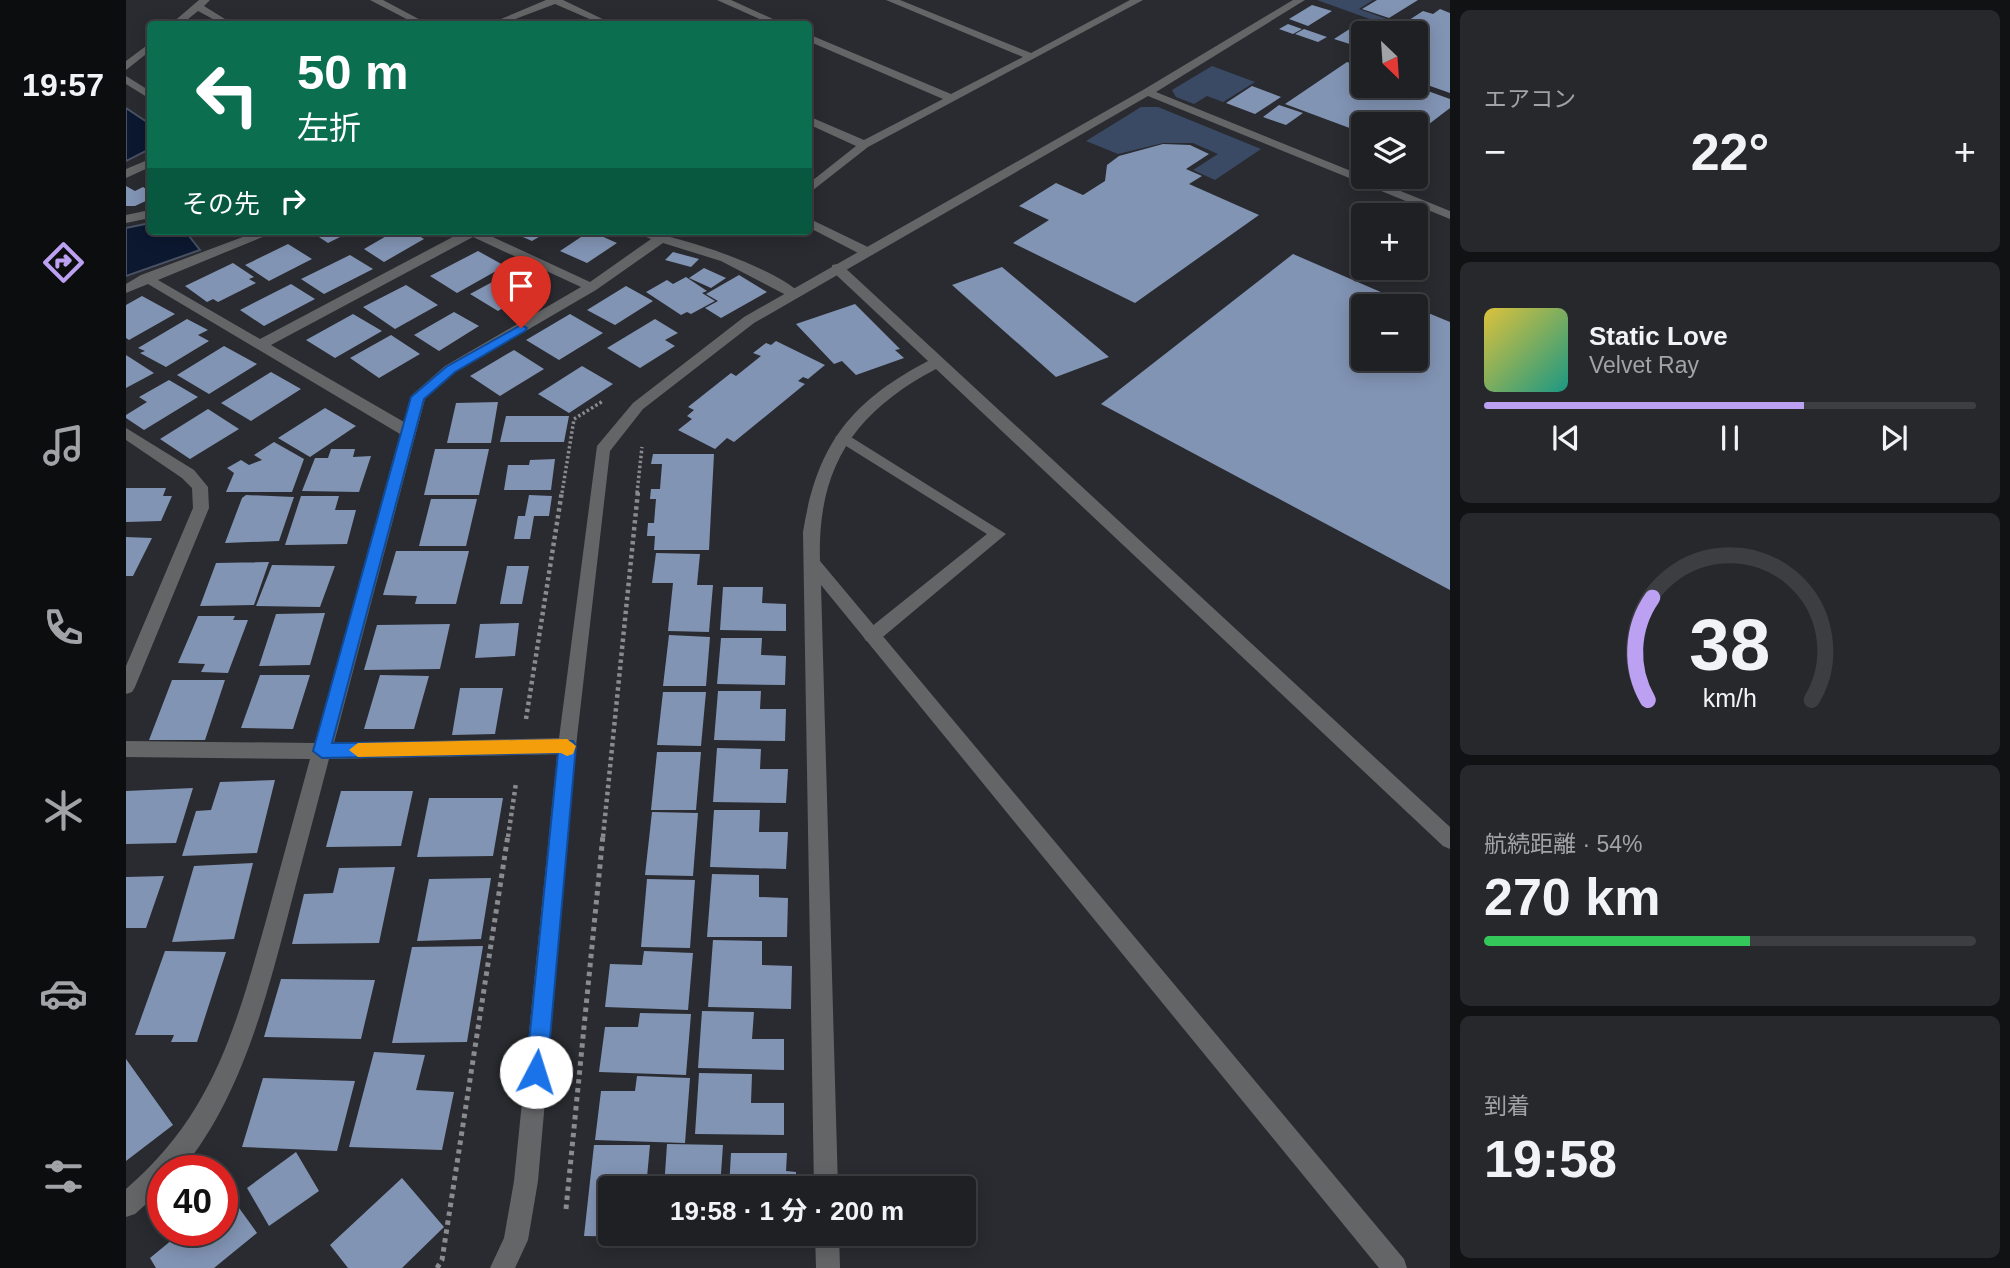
<!DOCTYPE html>
<html lang="ja">
<head>
<meta charset="utf-8">
<style>
  :root { --surface:#1f2024; --page:#27282c; --text:#f1f3f6; --muted:#a1a3a6; --line:#3c3e41; --accent:#bca0f2 }
  body { margin:0; font-family:Arial,"Noto Sans JP",sans-serif; background:var(--page); color:var(--text); height:100vh; display:flex; flex-direction:column; font-size:26px; white-space:nowrap }
  * { box-sizing:border-box; margin:0 }
  p { font-size:23px; color:var(--muted) }
  .icon { flex:none; width:38px; height:38px; fill:none; stroke:currentColor; stroke-width:2; stroke-linecap:round; stroke-linejoin:round }
  .map { position:relative; flex:1; overflow:hidden }
  .side { display:flex; flex-direction:column; gap:10px; padding:10px; background:#111214; width:560px }
  .side>* { flex:none }
  .hud { position:absolute; left:21px; top:21px; width:665px; height:214px; border-radius:7px; box-shadow:0 4px 18px #0003,0 0 0 2px var(--line); background:#0b6e4f; color:#fff; overflow:hidden }
  .needle { width:46px; rotate:155deg }
  .buttons { position:absolute; left:1225px; top:21px; display:grid; gap:14px }
  .buttons a { display:grid; place-items:center; width:77px; height:77px; border-radius:7px; background:var(--surface); box-shadow:0 4px 18px #0003,0 0 0 2px var(--line); font-size:35px }
  .speed { position:absolute; left:21px; top:1155px; display:flex; gap:14px; font-size:35px; font-weight:700; text-align:center }
  .speed>* { display:grid; place-content:center; width:91px; height:91px; border-radius:50%; background:var(--surface); box-shadow:0 4px 18px #0003,0 0 0 2px var(--line); line-height:1 }
  .speed .limit { border:10px solid #d22; background:#fff; color:#111 }
  .pin { position:absolute; display:grid; place-items:center; width:60px; height:60px; color:#fff; margin:-72px -30px; border-radius:50% 50% 50% 0; rotate:-45deg; box-shadow:0 0 7px #0007 }
  .pin .icon { rotate:45deg }
  .me { position:absolute; width:77px; margin:-38px; rotate:5deg; stroke-linejoin:round; filter:drop-shadow(0 0 5px #0008) }
  .turn { display:flex; align-items:center; gap:24px; height:147px; padding:0 35px; font-size:32px }
  .turn .icon { width:91px; height:91px; stroke-width:2.5 }
  .turn b { display:block; font-size:49px; line-height:60px }
  .then { display:flex; align-items:center; height:66px; padding:0 35px; background:#0003; gap:14px; font-size:26px }
  .big { font-size:52px; font-weight:700; line-height:1.1 }
  .side .widget { flex:1; display:flex; flex-direction:column; justify-content:center; gap:10px; min-width:0; padding:0 24px; border-radius:10px; background:var(--page) }
  .side .dial { align-items:center; gap:0 }
  .dial svg { height:182px; overflow:visible; fill:none; stroke:var(--line); stroke-width:7; stroke-linecap:round; text-anchor:middle }
  .dial text { fill:var(--text); stroke:none }
  .song { display:flex; align-items:center; gap:21px }
  .cover { width:84px; height:84px; border-radius:10px; background:linear-gradient(135deg,hsl(50 70% 55%),hsl(170 70% 35%)) }
  .played { height:7px; border-radius:4px; background:linear-gradient(90deg,var(--accent) 65%,var(--line) 65%) }
  .keys { display:flex; justify-content:space-around; direction:ltr }
  .heat { display:flex; justify-content:space-between; align-items:center; font-size:38px; direction:ltr }
  .charge { height:10px; border-radius:5px; background:linear-gradient(90deg,#34c759 54%,var(--line) 0) }
  .trip { position:absolute; left:472px; top:1176px; width:378px; height:70px; border-radius:7px; background:var(--surface); box-shadow:0 4px 18px #0003,0 0 0 2px var(--line); font-weight:700; line-height:70px; text-align:center }
  main { display:flex; flex:1; min-height:0 }
  .tabs { display:flex; flex-direction:column; width:126px; justify-content:space-around; align-items:center; background:#0c0d0e; color:var(--muted) }
  .tabs .icon { width:49px; height:49px }
  .tabs .selected { color:var(--accent) }
  .tabs b { font-size:32px; color:var(--text) }
  .map>svg:first-child { display:block }
  .green { fill:#3b4a64 }
  .water { fill:#0b1830; stroke:#495264; stroke-width:2 }
  .building { fill:#8294b4 }
  .lines { fill:none; stroke-linecap:round; stroke-linejoin:round }
  .path-far2 { stroke:#898b8f; stroke-width:3.5; stroke-dasharray:2.5 2.5; stroke-linecap:butt }
  .path-far1 { stroke:#898b8f; stroke-width:4.5; stroke-dasharray:3.5 3.5; stroke-linecap:butt }
  .path { stroke:#898b8f; stroke-width:5; stroke-dasharray:4.5 4.5; stroke-linecap:butt }
  .service { fill:#646567; fill-rule:evenodd }
  .minor { fill:#646567; fill-rule:evenodd }
  .tertiary { fill:#646567; fill-rule:evenodd }
  .route { fill:#1a73e8; stroke:#114b97; stroke-width:2 }
  .slow { fill:#f59e0b }
</style>
</head>
<body>
<main>
<nav class="tabs">
<b>19:57</b>
<svg class="icon selected" aria-label="directions" viewBox="0 0 24 24"><path d="M12 3l9 9-9 9-9-9zM9 14v-3h6M13 9l2 2-2 2"/></svg>
<svg class="icon" aria-label="music" viewBox="0 0 24 24"><path d="M9 18V5l10-2v13"/><circle cx="6" cy="18" r="3"/><circle cx="16" cy="16" r="3"/></svg>
<svg class="icon" aria-label="phone" viewBox="0 0 24 24"><path d="M5 4h4l2 5-3 2q2 4 5 5l2-3 5 2v4C11 20 4 13 5 4z"/></svg>
<svg class="icon" aria-label="climate" viewBox="0 0 24 24"><path d="M12 3v18M4 7l16 10M4 17L20 7"/></svg>
<svg class="icon" aria-label="car" viewBox="0 0 24 24"><path d="M5 17H2v-5l4-1 3-4h7l3 4 3 1v5h-3M9 17h6M6 11h13"/><circle cx="7" cy="17" r="2"/><circle cx="17" cy="17" r="2"/></svg>
<svg class="icon" aria-label="filters" viewBox="0 0 24 24"><path d="M4 7h16M4 17h16"/><circle cx="9" cy="7" r="2"/><circle cx="15" cy="17" r="2"/></svg>
</nav>
<div class="map">
<svg width="1324" height="1268" viewBox="0 0 1324 1268">
  <rect width="100%" height="100%" fill="#292b30"/>
  <path class="green" d="M1191,0H1247L1233,9L1272,23L1266,27Z
    M1086,66L1129,82L1097,102L1081,96L1068,104L1050,97L1046,90Z
    M1015,107H1032L1135,149L1089,180L1067,170L1092,154L1067,143H1037L992,154L960,141Z"/>
  <path class="water" d="M0,108L24,124V149L0,161Z
    M24,223V231H59L74,250L0,276V228Z"/>
  <path class="building" d="M1251,0H1292L1263,18L1236,9Z
    M1186,5L1206,11L1182,26L1163,19Z
    M1314,9L1324,13V93L1290,81V33H1263L1297,11L1307,14Z
    M1236,21L1258,29L1251,33H1237V42L1230,46L1208,39Z
    M1162,24L1176,29L1167,34L1153,29Z
    M1178,29L1201,37L1192,42L1169,34Z
    M1221,62L1237,68V86H1288L1324,99V108L1290,134V124H1237V133L1159,104Z
    M1126,86L1155,97L1129,114L1100,103Z
    M1153,105L1177,113L1160,125L1137,117Z
    M1037,144L1064,145L1083,154L1060,169L1076,176L1063,184L1133,215L1009,303L887,243L923,220L893,206L930,183L957,195L979,181L981,165L993,156Z
    M0,186L9,191L17,187L24,192V199L9,206H0Z
    M191,231H226L202,243L187,233Z
    M269,231H285L298,239L258,262L238,249Z
    M383,231H423L406,241Z
    M464,231L491,243L461,263L434,251Z
    M162,244L186,259L143,281L119,265Z
    M352,251L379,266L331,293L304,276Z
    M547,252L573,259L565,267L539,260Z
    M1167,254L1287,306H1237V359H1290V308L1324,322V590L975,404Z
    M224,255L247,269L198,294L175,279Z
    M107,263L128,277L123,279L130,283L92,302L87,299L81,302L59,286Z
    M876,267L983,357L930,377L826,285Z
    M578,268L600,278L585,288L563,278Z
    M383,273L410,289L372,311L344,294Z
    M613,275L641,292L595,318L579,308L592,301L580,294Z
    M560,277L581,291L576,293L589,301L565,314L561,312L555,315L520,292L541,280L547,284Z
    M165,284L189,299L138,326L114,310Z
    M280,285L312,305L269,329L237,307Z
    M500,286L527,301L489,325L461,310Z
    M16,296L49,314L3,340L0,338V305Z
    M729,304L774,349L769,350L778,358L730,375L716,361L708,364L670,324Z
    M328,312L353,326L313,351L288,335Z
    M227,314L256,331L209,358L180,340Z
    M444,314L477,333L433,360L400,340Z
    M61,319L82,330L72,335L83,341L40,367L14,353L19,351L12,348Z
    M529,319L552,333L539,340L549,346L514,368L481,348Z
    M265,335L294,354L253,378L224,358Z
    M650,341L699,365L682,379L677,377L672,381L679,384L608,442L601,438L589,449L552,430L566,419L561,416L568,410L562,407L605,373L610,376L635,356L627,353L640,343L645,345Z
    M98,346L131,364L83,394L51,375Z
    M388,350L418,369L374,396L344,376Z
    M0,355L28,373L0,388Z
    M456,366L487,384L443,413L412,394Z
    M145,372L175,389L125,421L95,403Z
    M43,380L72,397L18,430L0,418V415L21,402L13,397Z
    M372,402L365,443H321L330,403Z
    M199,408L230,426L184,457L152,438Z
    M82,409L113,429L64,459L34,439Z
    M380,416H443L438,442H374Z
    M148,442L178,459L166,492H100L108,473L101,468L115,460L123,465L136,460L128,455Z
    M205,449H229L227,457L245,456L233,492L176,491L189,458H202Z
    M309,449H363L353,495H298Z
    M527,454H588L583,550H528L529,536H521L522,523H528L530,499H524L525,489H534L536,464H525Z
    M429,459L425,490H378L382,465H403L404,460Z
    M0,488H40L37,496H46L35,521L0,522Z
    M120,495L168,497L153,541L99,543L116,498Z
    M403,495L426,496L423,516H408L404,539H388L392,516H399Z
    M175,496H213L209,510H230L221,544L159,545Z
    M305,499H351L340,546H293Z
    M0,537L26,538L7,576H0Z
    M270,551H343L330,604H289L291,596L257,595Z
    M530,553L574,554L571,585H587L583,632L542,631L547,583H526Z
    M143,562L128,605L74,606L90,563Z
    M146,565L209,566L194,607L130,606Z
    M381,566H403L396,604H374Z
    M597,587H637L636,603L660,604V631L594,630Z
    M199,613L184,665L133,666L150,614Z
    M72,616H109L107,620H122L102,673L75,672L79,664L52,663Z
    M393,623L389,656L349,658L354,624Z
    M324,624L314,669L238,670L251,625Z
    M543,635L584,637L580,686H537Z
    M595,638H636L635,655L660,656L659,685L591,684Z
    M134,675H184L167,729L115,728Z
    M254,675L303,676L288,729H238Z
    M46,680H99L79,740H23Z
    M334,688H377L369,734L326,735Z
    M592,691H635L634,709H660L659,741L588,740Z
    M537,692H580L575,746L531,745Z
    M591,748L635,749L634,769H662L660,803L587,802Z
    M531,752H575L570,810H525Z
    M149,780L131,853L56,856L70,811L85,810L94,782Z
    M67,788L50,843L0,844V791Z
    M215,791H287L275,846L200,847Z
    M303,798H377L367,856L291,857Z
    M588,810H634L633,832H662L660,869L584,867Z
    M526,812L572,813L567,876L519,875Z
    M127,863L108,939L46,942L68,866Z
    M269,867L253,943L166,944L178,894L207,893L213,868Z
    M586,874L633,875V897L662,898L661,937H581Z
    M38,876L20,928H0V877Z
    M365,878L355,939L291,941L303,879Z
    M521,879L569,880L564,948L515,947Z
    M587,940L636,941V965L666,966L665,1009L582,1007Z
    M357,946L341,1042L266,1043L286,947Z
    M39,951L100,952L71,1042H45L48,1035H9Z
    M518,951L567,953L562,1010L479,1007L484,964L516,965Z
    M155,979L249,980L235,1039L138,1037Z
    M576,1011L628,1012L626,1039H658V1070L572,1068Z
    M514,1013L565,1014L560,1075L473,1072L479,1027H512Z
    M248,1052L299,1055L290,1090L328,1092L316,1150L223,1147Z
    M0,1059L47,1125L0,1161Z
    M573,1073L626,1074L625,1103H658V1135L569,1134Z
    M511,1076L564,1078L559,1143L469,1140L475,1091H509Z
    M137,1078L229,1081L211,1151L116,1147Z
    M541,1144L597,1145L594,1188H538Z
    M468,1145H524L520,1188H485V1234H516L515,1237L458,1236Z
    M170,1152L193,1191L143,1226L121,1188Z
    M605,1153H661L660,1171L670,1172V1188H603Z
    M276,1178L318,1227L276,1268H222L204,1245Z
    M103,1194L131,1233L88,1268H30L24,1258L58,1230H96V1200Z
    M601,1234H669L668,1247L600,1245Z"/>
  <g class="lines">
    <path class="path-far2" d="M436,493L448,419L477,401
      M511,493L516,447"/>
    <path class="path-far1" d="M400,719L436,491
      M382,837L390,783
      M477,837L512,491"/>
    <path class="path" d="M440,1209L477,835
      M311,1268L316,1260L382,835"/>
    <path class="service" d="M717,432L880,534L752,641H740L737,636L740,631L861,534L712,441L709,437Z"/>
    <path class="minor" d="M73,0H84L78,6L107,24H96L72,11L56,24H45Z
      M244,0H257L302,24H290Z
      M420,0H437L487,24H475L429,4L376,24H363Z
      M591,0H605L658,24H645Z
      M760,0H774L905,53L1004,0H1017L742,147L682,194V184L730,146L682,124V116L738,140L817,99L682,41V34L825,94L897,57Z
      M24,43V51L0,70V61Z
      M0,76L24,91V99L0,84Z
      M24,159V167L0,178V169Z
      M24,210V218L0,223V215Z
      M682,218L746,249L748,252L746,255H736L682,227Z
      M133,231H151L32,280L134,339L338,231H354L464,282L525,239L506,231C543,231 648,267 674,293L672,296H662L595,261L537,243L470,290L329,372L299,399L208,743L441,738L448,741L450,746L448,751L441,754L203,759C189,813 174,868 160,923C137,1010 113,1100 55,1171H37V1189L9,1214L0,1217V1189C86,1115 109,1030 139,924C154,869 169,814 184,759L0,757V741L189,743L274,434L22,284L0,293V284L15,275ZM347,237L455,287L319,366L287,394L278,422L145,345Z
      M711,264L716,265L1324,827V849L1317,846L810,369C728,412 691,468 694,561L1278,1259L1281,1268H1253L695,585L712,1188H688L677,532C691,445 724,402 802,361L706,271V265Z
      M0,428L68,470L82,487L83,508L9,687L6,692L0,694V666L67,508L66,488L56,478L0,440Z
      M689,1234H713L714,1268H690Z"/>
    <path class="tertiary" d="M1167,0H1179L1030,92L1324,211V219L1022,96L628,323L517,409L484,451L450,746L412,1181L402,1240L389,1268H364L378,1238L388,1181L432,746L471,446L507,403L618,317L1017,90Z"/>
  </g>
  <path class="route" d="M395,325L401,328L399,331L329,372L298,399L206,743L447,741L450,746L421,1072L418,1079L410,1082L403,1079L400,1072L432,753L196,758L187,751L285,397L320,367Z"/>
  <path class="slow" d="M441,739L450,746L447,754L441,756L435,753L232,757L223,750L232,743Z"/>
</svg>
<div class="buttons">
<a><svg class="needle" viewBox="-14 -14 28 28"><path d="M0-13l5 13h-10z" fill="#e53935"/><path d="M0 13l5-13h-10z" fill="#a1a3a6"/></svg></a>
<a><svg class="icon" aria-label="layers" viewBox="0 0 24 24"><path d="M12 4l9 5-9 5-9-5zM3 14l9 5 9-5"/></svg></a>
<a>+</a>
<a>−</a>
</div>
<div class="speed"><div class="limit">40</div></div>
<div class="pin" style="left:395px;top:328px;background:#d93025"><svg class="icon" aria-label="arrive" viewBox="0 0 24 24"><path d="M6 21V4h12l-3 4 3 4H6"/></svg></div>
<svg class="me" style="left:410px;top:1072px" viewBox="-20 -20 40 40"><circle r="19" fill="#fff"/><path d="M0-13L10 11 0 6-10 11z" fill="#1a73e8"/></svg>
<div class="trip">19:58 · 1 分 · 200 m</div>
<div class="hud">
<div class="turn"><svg class="icon" aria-label="left" viewBox="0 0 24 24"><path d="M17 20v-9H6M10 6l-5 5 5 5"/></svg><div><b>50 m</b>左折</div></div>
<div class="then">その先<svg class="icon" aria-label="right" viewBox="0 0 24 24"><path d="M7 20v-9h11M14 6l5 5-5 5"/></svg></div>
</div>
</div>
<section class="side">
<div class="widget"><p>エアコン</p>
<div class="heat"><a>−</a><b class="big">22°</b><a>+</a></div>
</div>
<div class="widget">
<div class="song"><i class="cover"></i><div><b>Static Love</b><p>Velvet Ray</p></div></div>
<div class="played"></div>
<div class="keys"><svg class="icon" aria-label="previous" viewBox="0 0 24 24"><path d="M18 5L8 12l10 7zM5 5v14"/></svg><svg class="icon" aria-label="pause" viewBox="0 0 24 24"><path d="M8 5v14M16 5v14"/></svg><svg class="icon" aria-label="next" viewBox="0 0 24 24"><path d="M6 5l10 7-10 7zM19 5v14"/></svg></div>
</div>
<div class="widget dial"><svg viewBox="0 0 100 80">
<path d="M14 69A42 42 0 1 1 86 69"/>
<path d="M14 69A42 42 0 0 1 16 24" stroke="#bca0f2"/>
<text x="50" y="56" font-size="32" font-weight="700">38</text>
<text x="50" y="72" font-size="11">km/h</text>
</svg></div>
<div class="widget"><p>航続距離 · 54%</p><b class="big">270 km</b><div class="charge"></div></div>
<div class="widget"><p>到着</p><b class="big">19:58</b></div>
</section>
</main>
</body>
</html>
